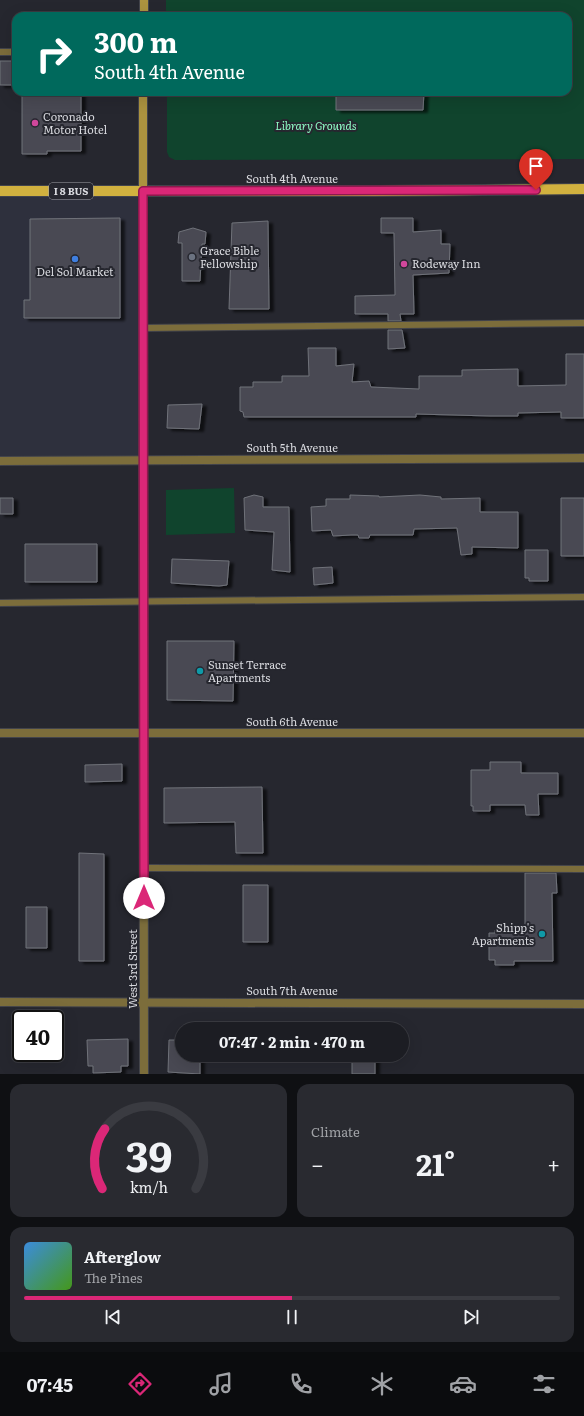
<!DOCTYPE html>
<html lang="en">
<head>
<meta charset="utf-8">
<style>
  :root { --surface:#1c1d23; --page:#292a30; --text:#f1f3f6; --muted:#a0a2a6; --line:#3a3b41; --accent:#db2777 }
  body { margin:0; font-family:Literata,serif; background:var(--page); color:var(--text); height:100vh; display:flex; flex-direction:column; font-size:15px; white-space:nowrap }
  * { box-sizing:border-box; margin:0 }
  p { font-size:13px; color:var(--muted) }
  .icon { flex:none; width:22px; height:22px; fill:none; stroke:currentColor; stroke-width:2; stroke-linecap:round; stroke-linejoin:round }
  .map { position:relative; height:1074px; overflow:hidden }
  .details { display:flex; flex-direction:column; gap:10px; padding:10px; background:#0f1013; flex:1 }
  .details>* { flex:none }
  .guide { position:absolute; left:12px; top:12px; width:560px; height:84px; border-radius:12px; box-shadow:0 4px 16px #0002,0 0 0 1px var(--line); background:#00695c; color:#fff; overflow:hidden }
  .speed { position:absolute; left:12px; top:1010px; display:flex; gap:8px; font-size:20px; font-weight:700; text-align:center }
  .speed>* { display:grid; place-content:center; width:52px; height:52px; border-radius:50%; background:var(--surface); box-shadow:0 4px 16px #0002,0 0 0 1px var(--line); line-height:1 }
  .speed .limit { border:2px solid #111; border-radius:6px; background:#fff; color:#111 }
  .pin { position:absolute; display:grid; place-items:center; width:34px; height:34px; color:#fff; margin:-41px -17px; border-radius:50% 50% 50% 0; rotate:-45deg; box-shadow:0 0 4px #0007 }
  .pin .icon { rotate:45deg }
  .me { position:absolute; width:44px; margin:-22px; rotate:0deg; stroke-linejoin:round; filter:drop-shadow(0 0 3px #0008) }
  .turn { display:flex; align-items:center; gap:14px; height:84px; padding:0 16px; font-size:18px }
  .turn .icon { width:52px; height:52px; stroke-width:2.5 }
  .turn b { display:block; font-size:28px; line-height:34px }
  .big { font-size:30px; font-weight:700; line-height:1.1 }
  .details .widget { flex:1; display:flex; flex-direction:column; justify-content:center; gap:6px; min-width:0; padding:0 14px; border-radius:12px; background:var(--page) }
  .details .dial { align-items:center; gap:0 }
  .dial svg { height:104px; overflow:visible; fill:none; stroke:var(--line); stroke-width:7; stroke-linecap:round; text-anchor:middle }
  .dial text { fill:var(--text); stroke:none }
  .song { display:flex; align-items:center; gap:12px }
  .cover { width:48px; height:48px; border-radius:6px; background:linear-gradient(135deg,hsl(210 70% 55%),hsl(100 70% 35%)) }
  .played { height:4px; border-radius:2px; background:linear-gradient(90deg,var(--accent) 50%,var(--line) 50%) }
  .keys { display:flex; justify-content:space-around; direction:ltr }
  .heat { display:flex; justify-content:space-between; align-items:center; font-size:22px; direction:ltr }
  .details .tiles { flex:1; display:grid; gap:10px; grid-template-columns:1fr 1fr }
  .widget:last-child { grid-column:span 2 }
  .trip { position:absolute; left:175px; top:1022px; width:234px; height:40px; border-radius:20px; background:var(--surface); box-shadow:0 4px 16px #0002,0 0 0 1px var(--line); font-weight:700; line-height:40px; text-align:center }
  .tab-bar { display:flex; height:64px; justify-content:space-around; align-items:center; background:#0b0c0e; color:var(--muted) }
  .tab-bar .icon { width:28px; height:28px }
  .tab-bar .active { color:var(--accent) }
  .tab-bar b { font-size:18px; color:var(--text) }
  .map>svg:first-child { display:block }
  .built { fill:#2e303d }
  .green { fill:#10442d }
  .building { fill:#494a52; stroke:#70727a; filter:url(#shadow) }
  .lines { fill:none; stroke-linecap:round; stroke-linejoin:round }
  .service-casing { stroke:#43444b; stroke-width:8 }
  .minor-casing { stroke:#43444b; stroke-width:10 }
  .tertiary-casing { stroke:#43444b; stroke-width:10 }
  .secondary-casing { stroke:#43444b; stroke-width:10 }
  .primary-casing { stroke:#43444b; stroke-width:12 }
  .service { stroke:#7c6d3b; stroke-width:6 }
  .minor { stroke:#7c6d3b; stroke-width:8 }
  .tertiary { stroke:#7c6d3b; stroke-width:8 }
  .secondary { stroke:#ac933f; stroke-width:8 }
  .primary { stroke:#d1b13f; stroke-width:10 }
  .route-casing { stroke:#8e194d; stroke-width:10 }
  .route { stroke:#db2777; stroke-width:7 }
  .hotel-dot { fill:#d1479c; stroke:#26272f; stroke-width:1.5 }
  .worship-dot { fill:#6b7280; stroke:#26272f; stroke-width:1.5 }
  .shop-dot { fill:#3f7fe0; stroke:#26272f; stroke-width:1.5 }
  .culture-dot { fill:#0f9aa8; stroke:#26272f; stroke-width:1.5 }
  .labels { text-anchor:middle; stroke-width:4; stroke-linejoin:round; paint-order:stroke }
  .shield { fill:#26272f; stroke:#a3a4aa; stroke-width:1 }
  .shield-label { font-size:10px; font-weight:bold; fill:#d9dadf }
  .poi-label { font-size:11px; fill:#d9dadf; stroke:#26272f; text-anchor:start }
  .park-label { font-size:11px; font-style:italic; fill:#8efcc5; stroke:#26272f }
  .street-label { font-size:11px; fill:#d9dadf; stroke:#26272f }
</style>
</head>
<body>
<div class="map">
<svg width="584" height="1074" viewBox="0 0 584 1074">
  <defs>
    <filter id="shadow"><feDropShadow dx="4.5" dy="2.5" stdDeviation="1" flood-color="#0009"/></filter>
  </defs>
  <rect width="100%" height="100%" fill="#26272f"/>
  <path class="built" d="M0,191H143V460L0,461Z"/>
  <path class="green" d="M166,0H584V159L175,160L169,157L167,152V92H568V16H166Z
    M234,488L235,533L166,535V490Z"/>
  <path class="building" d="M0,61H16V85H0Z
    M22,92H81V151H47V154H22Z
    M336,92H424L423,110H336Z
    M120,218V318H24V300H30V219Z
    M381,218H413V232L441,230V244H450L449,273L413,275L414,314H400L401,321H388V314H355V296L395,295L394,233H381Z
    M268,221L269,309H229L232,223Z
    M193,228L206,232L205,244H202L200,281H182V243H178L179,232Z
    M388,330H402L405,348L388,349Z
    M308,348H336V366L354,364L352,382L369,381L371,387L419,389V376H462V370L518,369V386L566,385V354H584V418H561V412L518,413V416H490L416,414V417H244L243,412L240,411V387H253V382H282V376H309Z
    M202,404L199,429L167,428L168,405Z
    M254,495L263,497V507H289L290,572L272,570L274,532L245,530L244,498Z
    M350,495L379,496V497L420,495L441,497V499L480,498V512H518V548L472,547V554L461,555L457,528L414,529L413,535H370L369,538H359L358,535H351L333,536L331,530L312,531L311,507L326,506V499H350Z
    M0,498H13V514H0Z
    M561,498H584V556H561Z
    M25,544H97V582H25Z
    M525,550H548V581H529V578H525Z
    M172,559L229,561L227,585L219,586L171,583Z
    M332,567L333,583L314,585L313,568Z
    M167,641H234L233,701L167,700Z
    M490,762H521V773H558V794H538L539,815H526L525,805H490V811H473V806H471V770H490Z
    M122,764V781L85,782V765Z
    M262,787L263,853H236L235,822L164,823V788Z
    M79,853L104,854V961H79Z
    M525,873H556L557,893H552L553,961H514V965H495V960H489V933H495V930H525Z
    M243,885H268V942H243Z
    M26,907H47V948H26Z
    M128,1039V1066H121V1072L93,1073V1066H88L87,1040Z
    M169,1040H182V1055L200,1056V1074L168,1072Z
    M352,1055L375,1057V1074H352Z"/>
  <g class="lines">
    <g class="service-casing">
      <path id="service" d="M0,52H16
        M143,328L584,323
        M0,603L584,597
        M143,868L584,869"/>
    </g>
    <g class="minor-casing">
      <path id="minor" d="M0,461L584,458
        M0,733H584
        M0,1002L584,1004"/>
    </g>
    <g class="tertiary-casing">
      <path id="tertiary" d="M143,191L144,1074"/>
    </g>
    <g class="secondary-casing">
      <path id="secondary" d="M144,16V0
        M143,191V92"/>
    </g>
    <g class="primary-casing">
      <path id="primary" d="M0,191H376L584,189"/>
    </g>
    <use href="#service" class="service"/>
    <use href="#minor" class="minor"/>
    <use href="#tertiary" class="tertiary"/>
    <use href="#secondary" class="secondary"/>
    <use href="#primary" class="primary"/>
  </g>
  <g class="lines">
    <g class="route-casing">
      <path id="route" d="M144,898L143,191L536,190"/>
    </g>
    <use href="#route" class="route"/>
  </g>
  <g class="hotel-dot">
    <circle cx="35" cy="123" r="4"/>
    <circle cx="404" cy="264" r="4"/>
  </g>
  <circle class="worship-dot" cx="192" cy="257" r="4"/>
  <circle class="shop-dot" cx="75" cy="259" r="4"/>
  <g class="culture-dot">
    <circle cx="200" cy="671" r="4"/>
    <circle cx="542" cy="934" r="4"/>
  </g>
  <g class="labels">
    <rect class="shield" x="49" y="183" width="44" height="16" rx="3"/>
    <g class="shield-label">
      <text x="71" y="195">I 8 BUS</text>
    </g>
    <g class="poi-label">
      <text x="43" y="121">Coronado<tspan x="43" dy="13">Motor Hotel</tspan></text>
      <text x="200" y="255">Grace Bible<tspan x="200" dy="13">Fellowship</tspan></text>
      <text x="412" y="268">Rodeway Inn</text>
      <text x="75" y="276" text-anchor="middle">Del Sol Market</text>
      <text x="208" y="669">Sunset Terrace<tspan x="208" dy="13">Apartments</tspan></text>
      <text x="534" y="932" text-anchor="end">Shipp's<tspan x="534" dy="13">Apartments</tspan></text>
    </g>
    <g class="park-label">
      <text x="316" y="130">Library Grounds</text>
    </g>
    <g class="street-label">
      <text x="292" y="183">South 4th Avenue</text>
      <text x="292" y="452">South 5th Avenue</text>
      <text x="292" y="726">South 6th Avenue</text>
      <text transform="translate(133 969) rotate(-90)" y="4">West 3rd Street</text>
      <text x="292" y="995">South 7th Avenue</text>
    </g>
  </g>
</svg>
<div class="speed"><div class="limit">40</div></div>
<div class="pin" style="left:536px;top:190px;background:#d93025"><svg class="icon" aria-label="arrive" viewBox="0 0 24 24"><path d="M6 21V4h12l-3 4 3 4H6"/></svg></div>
<svg class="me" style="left:144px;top:898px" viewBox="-20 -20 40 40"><circle r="19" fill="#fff"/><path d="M0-13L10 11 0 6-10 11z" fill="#db2777"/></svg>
<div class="trip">07:47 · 2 min · 470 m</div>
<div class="guide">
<div class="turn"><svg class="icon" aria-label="right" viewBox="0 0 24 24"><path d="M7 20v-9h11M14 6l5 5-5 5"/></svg><div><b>300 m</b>South 4th Avenue</div></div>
</div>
</div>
<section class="details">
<div class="tiles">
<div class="widget dial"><svg viewBox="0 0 100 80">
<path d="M14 69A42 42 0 1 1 86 69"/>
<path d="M14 69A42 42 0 0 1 16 23" stroke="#db2777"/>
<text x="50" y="56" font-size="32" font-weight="700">39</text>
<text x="50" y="72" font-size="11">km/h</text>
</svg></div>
<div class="widget"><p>Climate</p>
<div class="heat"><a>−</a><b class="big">21°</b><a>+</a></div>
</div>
<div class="widget">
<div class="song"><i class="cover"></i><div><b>Afterglow</b><p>The Pines</p></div></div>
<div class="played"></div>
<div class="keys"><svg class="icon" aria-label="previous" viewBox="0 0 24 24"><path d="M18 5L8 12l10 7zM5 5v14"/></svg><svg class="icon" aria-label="pause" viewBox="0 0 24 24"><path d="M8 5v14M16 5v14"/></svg><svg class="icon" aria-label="next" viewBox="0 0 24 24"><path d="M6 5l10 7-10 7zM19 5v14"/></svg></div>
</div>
</div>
</section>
<nav class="tab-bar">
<b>07:45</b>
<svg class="icon active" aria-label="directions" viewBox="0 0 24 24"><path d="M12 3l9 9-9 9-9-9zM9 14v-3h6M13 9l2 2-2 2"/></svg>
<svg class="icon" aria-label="music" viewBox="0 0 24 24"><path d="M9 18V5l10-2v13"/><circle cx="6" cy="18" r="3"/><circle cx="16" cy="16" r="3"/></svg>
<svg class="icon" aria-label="phone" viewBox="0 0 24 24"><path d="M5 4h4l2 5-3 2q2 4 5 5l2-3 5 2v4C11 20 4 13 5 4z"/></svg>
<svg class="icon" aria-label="climate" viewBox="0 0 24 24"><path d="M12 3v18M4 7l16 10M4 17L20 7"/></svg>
<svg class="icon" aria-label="car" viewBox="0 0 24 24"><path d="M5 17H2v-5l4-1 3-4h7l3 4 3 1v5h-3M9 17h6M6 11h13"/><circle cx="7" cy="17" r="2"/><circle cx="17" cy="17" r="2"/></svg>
<svg class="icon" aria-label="filters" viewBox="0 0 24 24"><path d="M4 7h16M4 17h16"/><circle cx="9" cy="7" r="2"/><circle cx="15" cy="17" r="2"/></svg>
</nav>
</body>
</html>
